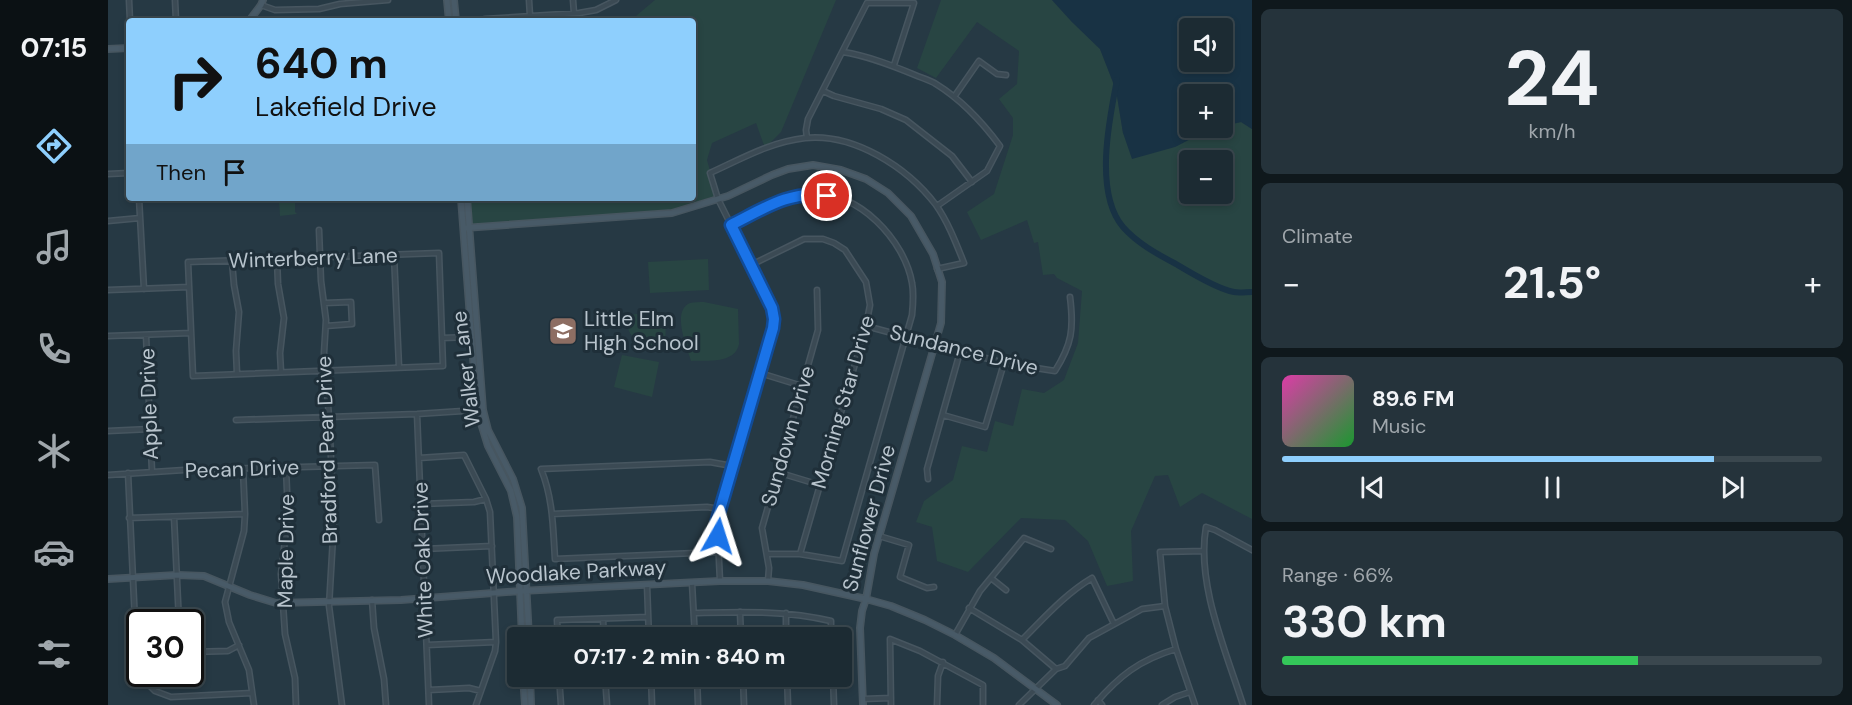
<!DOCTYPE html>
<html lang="en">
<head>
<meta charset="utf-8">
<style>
  :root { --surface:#1c2b33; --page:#25333b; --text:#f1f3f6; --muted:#a0a7ac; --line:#3a474e; --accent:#8ecffd }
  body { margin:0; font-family:"DM Sans",sans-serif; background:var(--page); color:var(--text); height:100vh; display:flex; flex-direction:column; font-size:22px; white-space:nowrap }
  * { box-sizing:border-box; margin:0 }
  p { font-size:20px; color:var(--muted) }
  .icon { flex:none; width:33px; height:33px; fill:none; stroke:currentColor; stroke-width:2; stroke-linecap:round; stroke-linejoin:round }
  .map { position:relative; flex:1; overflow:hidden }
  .sheet { display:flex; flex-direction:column; gap:9px; padding:9px; background:#0f181c; width:600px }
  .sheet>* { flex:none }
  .guide { position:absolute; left:18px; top:18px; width:570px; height:183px; border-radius:6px; box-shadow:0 3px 9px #0003,0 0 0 2px var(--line); background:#8ecffd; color:#111; overflow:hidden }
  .buttons { position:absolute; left:1071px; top:18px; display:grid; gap:12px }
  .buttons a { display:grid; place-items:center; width:54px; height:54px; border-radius:6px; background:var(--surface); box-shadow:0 3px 9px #0003,0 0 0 2px var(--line); font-size:30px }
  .speed { position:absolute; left:18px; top:609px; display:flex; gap:12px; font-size:30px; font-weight:700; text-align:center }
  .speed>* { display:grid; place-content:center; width:78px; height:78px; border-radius:50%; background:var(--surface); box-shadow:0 3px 9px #0003,0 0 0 2px var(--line); line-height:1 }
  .speed .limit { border:3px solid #111; border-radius:9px; background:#fff; color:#111 }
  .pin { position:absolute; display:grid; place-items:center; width:51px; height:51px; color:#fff; margin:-26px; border:3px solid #fff; border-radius:50%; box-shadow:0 2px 6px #0007 }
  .me { position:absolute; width:66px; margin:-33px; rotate:6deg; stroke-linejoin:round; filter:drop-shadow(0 0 4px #0008) }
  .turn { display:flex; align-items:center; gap:21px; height:126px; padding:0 30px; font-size:27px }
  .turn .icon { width:78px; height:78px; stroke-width:2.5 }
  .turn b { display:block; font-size:42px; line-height:51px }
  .then { display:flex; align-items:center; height:57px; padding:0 30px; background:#0003; gap:12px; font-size:22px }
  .big { font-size:45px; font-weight:700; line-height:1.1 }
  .sheet .widget { flex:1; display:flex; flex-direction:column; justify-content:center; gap:9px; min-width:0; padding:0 21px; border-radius:9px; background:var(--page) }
  .sheet .dial { align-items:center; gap:0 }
  .dial b { font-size:78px; line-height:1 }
  .song { display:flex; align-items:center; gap:18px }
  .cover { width:72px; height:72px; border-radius:9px; background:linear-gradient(135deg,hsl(320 70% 55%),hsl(130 70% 35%)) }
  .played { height:6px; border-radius:3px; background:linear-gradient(90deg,var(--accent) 80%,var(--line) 80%) }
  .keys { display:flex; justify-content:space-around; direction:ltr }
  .heat { display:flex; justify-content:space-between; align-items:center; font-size:33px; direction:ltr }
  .charge { height:9px; border-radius:4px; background:linear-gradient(90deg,#34c759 66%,var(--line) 0) }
  .trip { position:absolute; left:399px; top:627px; width:345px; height:60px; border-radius:6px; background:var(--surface); box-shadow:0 3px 9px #0003,0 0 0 2px var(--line); font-weight:700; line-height:60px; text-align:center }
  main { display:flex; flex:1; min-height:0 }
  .tabs { display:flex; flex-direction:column; width:108px; justify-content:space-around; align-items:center; background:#0b1114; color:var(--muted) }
  .tabs .icon { width:42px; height:42px }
  .tabs .on { color:var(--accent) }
  .tabs b { font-size:27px; color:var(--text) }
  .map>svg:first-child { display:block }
  .green { fill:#284543; fill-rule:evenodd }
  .water { fill:#183244; fill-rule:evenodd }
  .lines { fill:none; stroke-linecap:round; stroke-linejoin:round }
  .river { stroke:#183244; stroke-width:6 }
  .street-casing { stroke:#475660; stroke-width:7 }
  .secondary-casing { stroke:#475660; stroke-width:8 }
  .street { stroke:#3b4a54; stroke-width:4 }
  .secondary { stroke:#485a67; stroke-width:5 }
  .route-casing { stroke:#114b97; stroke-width:15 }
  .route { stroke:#1a73e8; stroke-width:10 }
  .labels { text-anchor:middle; stroke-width:6; stroke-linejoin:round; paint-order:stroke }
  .street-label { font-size:21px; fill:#b8c4cd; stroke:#1f2f39 }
  .poi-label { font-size:21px; fill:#b8c4cd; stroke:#1f2f39; text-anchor:start }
</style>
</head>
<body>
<main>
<nav class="tabs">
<b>07:15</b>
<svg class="icon on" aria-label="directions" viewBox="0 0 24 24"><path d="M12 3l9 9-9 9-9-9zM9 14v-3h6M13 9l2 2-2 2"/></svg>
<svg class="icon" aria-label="music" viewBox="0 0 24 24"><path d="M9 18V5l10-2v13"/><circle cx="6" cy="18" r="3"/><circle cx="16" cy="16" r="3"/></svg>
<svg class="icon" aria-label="phone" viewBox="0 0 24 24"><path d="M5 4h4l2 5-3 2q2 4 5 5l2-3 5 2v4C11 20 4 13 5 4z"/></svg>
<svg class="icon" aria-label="climate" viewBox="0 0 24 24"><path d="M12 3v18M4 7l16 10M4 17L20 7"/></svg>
<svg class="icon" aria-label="car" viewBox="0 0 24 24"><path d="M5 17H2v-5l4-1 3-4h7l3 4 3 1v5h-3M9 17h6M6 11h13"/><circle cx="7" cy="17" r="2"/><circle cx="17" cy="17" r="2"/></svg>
<svg class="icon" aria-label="filters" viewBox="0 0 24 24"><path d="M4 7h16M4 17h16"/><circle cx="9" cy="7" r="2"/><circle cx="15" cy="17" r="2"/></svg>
</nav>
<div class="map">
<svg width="1144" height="705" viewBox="0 0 1144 705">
  <rect width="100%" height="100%" fill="#263944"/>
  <path class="green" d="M547,0H728L673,132L657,148L648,123L604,143L599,160L610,199L558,214L361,228L359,198H585V21H522Z
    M833,0H944L964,22L992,49L1008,90L1015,133L1067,147L1101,128H1114L1115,126L1133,122L1144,129V519L1094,493L1072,507L1060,475L1047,476L1023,531L1025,581L999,586L980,541L957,520L913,518L860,572L829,561L824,527L808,522L816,501L845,480L854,446L879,452L887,421L905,426L914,389L936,393L956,380L970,343L974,291L949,278L946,274L935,275L930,242L926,243L919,220L873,240L859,212L886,194L905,135V118L891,99L909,84L911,51L869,22L828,78L809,68ZM1082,160H1114V194H1082Z
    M187,199V212L189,214L172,216L171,200Z
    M600,259L601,290L542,293L540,262Z
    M596,302L630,309L631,344C627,364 600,360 583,361C579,347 563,311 582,303C586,302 592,302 596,302Z
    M550,312L558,319L557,351C535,352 517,337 518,315Z
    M514,355L551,362L544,397L506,387Z"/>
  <path class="water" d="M944,0H1144V129L1133,122L1115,126L1114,94H1082V128H1104L1067,147L1024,159L1015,133L1008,90L992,49L964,22ZM1082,28H1114V62H1082Z"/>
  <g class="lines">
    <path class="river" d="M1009,80C1001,120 986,193 1015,227C1029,243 1049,254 1068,264C1083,273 1109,289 1126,292C1131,293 1138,292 1144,292"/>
    <g class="street-casing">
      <path id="street" d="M21,0L22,21
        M67,0L68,21
        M421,0L422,16
        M465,0L466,13
        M153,5L167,10L211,9L232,4L280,0
        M377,21V19L471,13L488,10L508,0
        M735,52C760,56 783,65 807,75C814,78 822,80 828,84C854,100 875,123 892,146L879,171L829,206
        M715,91L726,96L773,109L798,120L844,156L864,182
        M846,97L871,61L889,74L898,75
        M699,138L698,130L700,119L759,3H806L786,65
        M0,174L21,173
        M31,198L36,289
        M0,221L32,218
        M623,225C649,212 674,197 704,194C750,190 797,241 804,283C806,293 805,305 804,315L734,561L692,554H660
        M211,230L213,281L218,320L216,353L221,417L226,520L221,606L234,705
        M331,253L335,366L85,376L80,262Z
        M286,255L291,367
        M169,259L170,284L176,318L172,353L173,372
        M124,261L126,285L131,312L128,351L129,374
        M643,265L696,239H715L726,243L737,250L758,282L762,305L758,326L692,554
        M0,290L81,287
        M217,303L243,302L244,324L218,326
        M758,326L896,363L947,371C964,344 966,329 962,297
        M38,335L44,472
        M0,336L83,333
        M334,338L363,337
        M652,373L694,386
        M309,414L321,705
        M835,415L877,427L896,363
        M128,420L309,414L370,410
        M0,431L42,429
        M311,458L356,455L378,499L382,512L388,642L387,651L368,705
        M178,468L180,514L173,574L177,634L187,678L188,705
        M135,469L137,514L136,531L117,602L121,622L141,670L146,705
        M669,472L712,485
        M20,473L29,664L32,672
        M0,475L76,470L267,465L271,520
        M820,479L819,469L852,352
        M313,504L366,502L378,499
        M444,514L599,507L612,509
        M66,517L71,622
        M21,518L137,514
        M771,536L801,545L792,577L819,588L826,587
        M315,549L384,546
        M611,552L447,559C445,528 445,498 433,469L602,462L624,466
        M883,578L898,590
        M612,581L609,520L665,328L666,319L664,308L623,225L610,199L602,173C633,159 662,142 697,138C746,133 799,167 828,205C840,222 848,243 856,263L829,269
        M660,581L661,568L654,528L710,330L709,290
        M584,583L587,638
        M539,585L541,638
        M264,600L266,628L276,679L278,705
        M861,608L914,640L948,669
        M632,612L633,638
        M586,613C632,612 677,610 723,621V638
        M678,613V638
        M495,619L496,638
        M847,635L872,591L916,538L943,549
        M450,638L449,620L540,617
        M914,640C936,618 957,594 984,578L1006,624
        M319,645L388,642
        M82,652L120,651L131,645
        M32,674L35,679L47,691L63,697L144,693
        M451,676L453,705
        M497,676L499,705
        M543,676L544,705
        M589,676L590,705
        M635,676L636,705
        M679,676L680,705
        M725,676L726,705
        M321,690L361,688L373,691
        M755,699L783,698
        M990,700L994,705
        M783,705L782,639L812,651L875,685V705
        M829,705L830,676L835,662
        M911,705L948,669L957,666L981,638L1034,609L1057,606
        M986,705C1011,676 1031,660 1068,649
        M1054,705L1067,697L1082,692
        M1087,705L1068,649L1057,606L1052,552L1096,551
        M1135,705C1118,651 1088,584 1098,527L1107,530L1144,550"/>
    </g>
    <g class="secondary-casing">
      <path id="secondary" d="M339,0L341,21
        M346,0L348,21
        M141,21L153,5L155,0
        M0,49L21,48
        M353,198L369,410L380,446L403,491L409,517L414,638
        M359,198L375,410L380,430L405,479L414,508L421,638
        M356,228L564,213L620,196L664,175L680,169L705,165L733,170L758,179L780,193L803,216L825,254L834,282L833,323L766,554L758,599L754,611L752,628L755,705
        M0,579L69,575L96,576L142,595L168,603L293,600L412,591L612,581H660L695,585L758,599L783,606L817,620L847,635L886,658L949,705
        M415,676L417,705
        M422,676L423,705"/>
    </g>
    <use href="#street" class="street"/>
    <use href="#secondary" class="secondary"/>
  </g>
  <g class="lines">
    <g class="route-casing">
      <path id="route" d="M610,536L609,520L665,328L666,319L664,308L623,225C653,210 684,189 719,196"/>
    </g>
    <use href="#route" class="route"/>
  </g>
  <defs>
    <g id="school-square" transform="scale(1.5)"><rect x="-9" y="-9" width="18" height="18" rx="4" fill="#8d6e63" stroke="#1f2f39"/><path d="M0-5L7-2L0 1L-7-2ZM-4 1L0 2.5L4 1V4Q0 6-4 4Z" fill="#fff"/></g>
  </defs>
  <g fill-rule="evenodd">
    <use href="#school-square" x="455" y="331"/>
  </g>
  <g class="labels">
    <g class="street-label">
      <text transform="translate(205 258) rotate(-2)" y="7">Winterberry Lane</text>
      <text transform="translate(856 350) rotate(14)" y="7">Sundance Drive</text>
      <text transform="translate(358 369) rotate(-97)" y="7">Walker Lane</text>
      <text transform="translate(735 402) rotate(-74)" y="7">Morning Star Drive</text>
      <text transform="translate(41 404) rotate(-92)" y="7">Apple Drive</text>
      <text transform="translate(680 436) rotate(-74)" y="7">Sundown Drive</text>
      <text transform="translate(219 450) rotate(-92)" y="7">Bradford Pear Drive</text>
      <text transform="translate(134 469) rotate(-2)" y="7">Pecan Drive</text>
      <text transform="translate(761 518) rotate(-75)" y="7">Sunflower Drive</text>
      <text transform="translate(178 551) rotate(-89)" y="7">Maple Drive</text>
      <text transform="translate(315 560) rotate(-92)" y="7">White Oak Drive</text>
      <text transform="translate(468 572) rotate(-3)" y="7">Woodlake Parkway</text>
    </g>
    <g class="poi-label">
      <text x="476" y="326">Little Elm<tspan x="476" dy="24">High School</tspan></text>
    </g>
  </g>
</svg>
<div class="buttons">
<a><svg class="icon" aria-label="sound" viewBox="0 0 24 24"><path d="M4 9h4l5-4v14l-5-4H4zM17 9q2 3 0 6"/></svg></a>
<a>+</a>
<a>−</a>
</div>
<div class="speed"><div class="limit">30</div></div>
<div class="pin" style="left:719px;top:196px;background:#d93025"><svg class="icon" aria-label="arrive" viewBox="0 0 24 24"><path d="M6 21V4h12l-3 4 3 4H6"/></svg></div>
<svg class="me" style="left:610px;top:536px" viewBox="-20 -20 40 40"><path d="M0-17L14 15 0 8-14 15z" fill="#1a73e8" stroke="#fff" stroke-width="4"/></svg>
<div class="trip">07:17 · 2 min · 840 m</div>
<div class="guide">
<div class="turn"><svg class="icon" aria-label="right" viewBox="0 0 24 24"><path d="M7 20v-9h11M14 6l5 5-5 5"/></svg><div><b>640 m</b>Lakefield Drive</div></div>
<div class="then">Then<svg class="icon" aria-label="arrive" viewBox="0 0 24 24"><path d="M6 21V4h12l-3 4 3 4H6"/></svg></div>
</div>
</div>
<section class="sheet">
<div class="widget dial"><b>24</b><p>km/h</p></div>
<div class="widget"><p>Climate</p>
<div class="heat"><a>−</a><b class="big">21.5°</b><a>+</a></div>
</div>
<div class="widget">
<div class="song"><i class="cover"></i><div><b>89.6 FM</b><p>Music</p></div></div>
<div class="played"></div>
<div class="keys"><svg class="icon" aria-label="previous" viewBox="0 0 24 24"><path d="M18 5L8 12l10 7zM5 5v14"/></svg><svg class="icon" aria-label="pause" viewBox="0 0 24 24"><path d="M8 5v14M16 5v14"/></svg><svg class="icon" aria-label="next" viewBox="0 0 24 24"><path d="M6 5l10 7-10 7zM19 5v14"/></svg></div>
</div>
<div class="widget"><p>Range · 66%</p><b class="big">330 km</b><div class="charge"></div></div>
</section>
</main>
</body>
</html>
